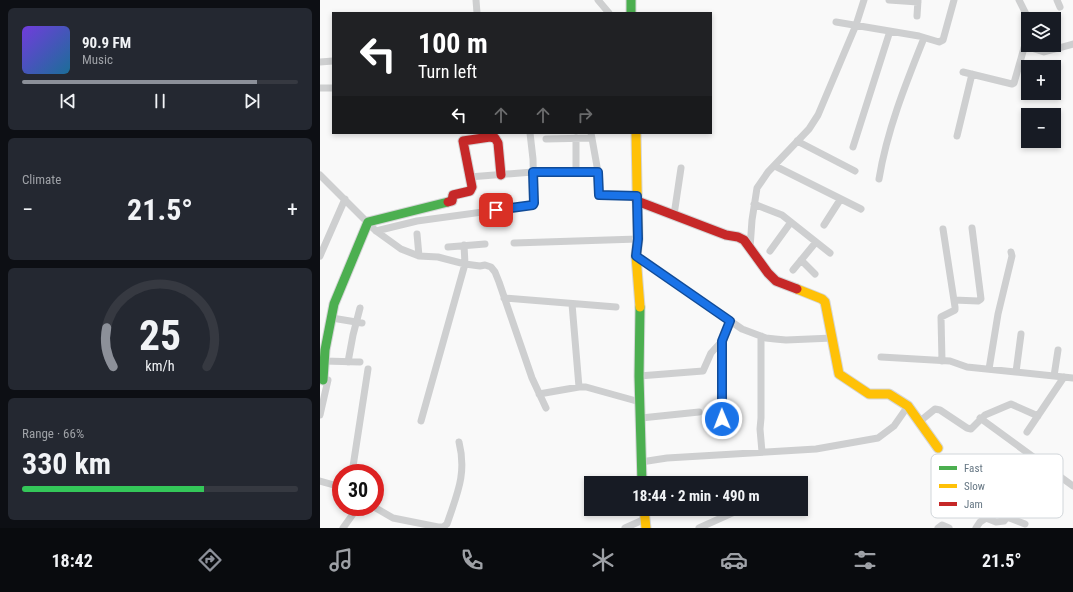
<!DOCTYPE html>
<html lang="en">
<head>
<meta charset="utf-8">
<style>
  :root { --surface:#171b24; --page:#242831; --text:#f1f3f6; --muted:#9ea1a6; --line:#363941; --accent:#8c9099 }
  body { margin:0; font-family:"Roboto Condensed",sans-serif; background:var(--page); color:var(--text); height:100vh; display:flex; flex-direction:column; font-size:15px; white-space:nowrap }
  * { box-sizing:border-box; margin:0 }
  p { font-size:13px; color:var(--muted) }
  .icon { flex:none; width:22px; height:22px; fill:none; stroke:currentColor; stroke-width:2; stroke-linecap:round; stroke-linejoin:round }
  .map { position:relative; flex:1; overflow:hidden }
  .side { display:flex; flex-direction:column; gap:8px; padding:8px; background:#0d0f14; width:320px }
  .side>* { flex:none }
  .top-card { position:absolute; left:12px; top:12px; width:380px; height:122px; border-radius:0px; box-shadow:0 2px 6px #0003; background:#202124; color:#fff; overflow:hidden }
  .buttons { position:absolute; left:701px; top:12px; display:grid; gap:8px }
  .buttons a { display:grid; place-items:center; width:40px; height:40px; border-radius:0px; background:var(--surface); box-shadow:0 2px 6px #0003; font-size:20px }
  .speed { position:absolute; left:12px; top:464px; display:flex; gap:8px; font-size:20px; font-weight:700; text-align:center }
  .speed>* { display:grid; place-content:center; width:52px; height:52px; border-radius:50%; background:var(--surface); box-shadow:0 2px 6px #0003; line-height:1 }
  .speed .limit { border:6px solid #d22; background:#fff; color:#111 }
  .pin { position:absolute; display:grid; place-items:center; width:34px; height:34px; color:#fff; margin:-17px; border-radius:8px; box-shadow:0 2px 6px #0006 }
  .me { position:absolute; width:44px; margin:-22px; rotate:359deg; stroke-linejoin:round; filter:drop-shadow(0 0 3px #0008) }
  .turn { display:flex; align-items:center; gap:14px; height:84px; padding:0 20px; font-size:18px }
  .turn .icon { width:52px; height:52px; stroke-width:2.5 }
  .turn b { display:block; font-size:28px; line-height:34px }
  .lanes { display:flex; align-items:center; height:38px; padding:0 20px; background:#0003; justify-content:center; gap:20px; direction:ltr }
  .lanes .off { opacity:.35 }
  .big { font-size:30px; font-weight:700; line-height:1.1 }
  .side .widget { flex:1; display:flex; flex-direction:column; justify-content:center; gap:6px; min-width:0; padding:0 14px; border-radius:6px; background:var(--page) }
  .side .dial { align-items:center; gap:0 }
  .dial svg { height:104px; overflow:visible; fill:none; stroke:var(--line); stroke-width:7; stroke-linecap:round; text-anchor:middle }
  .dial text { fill:var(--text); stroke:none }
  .song { display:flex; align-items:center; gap:12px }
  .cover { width:48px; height:48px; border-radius:6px; background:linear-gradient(135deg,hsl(260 70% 55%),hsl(200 70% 35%)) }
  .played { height:4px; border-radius:2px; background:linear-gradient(90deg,var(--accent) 85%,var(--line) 85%) }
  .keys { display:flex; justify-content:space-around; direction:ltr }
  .heat { display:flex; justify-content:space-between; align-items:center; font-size:22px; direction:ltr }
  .charge { height:6px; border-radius:3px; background:linear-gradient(90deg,#34c759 66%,var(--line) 0) }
  .trip { position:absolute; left:264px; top:476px; width:224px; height:40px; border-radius:0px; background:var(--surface); box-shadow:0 2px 6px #0003; font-weight:700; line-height:40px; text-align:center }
  .dock { display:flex; height:64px; justify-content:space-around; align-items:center; background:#090b0e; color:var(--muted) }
  .dock .icon { width:28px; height:28px }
  .dock .active { color:var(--accent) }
  .dock b { font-size:18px; color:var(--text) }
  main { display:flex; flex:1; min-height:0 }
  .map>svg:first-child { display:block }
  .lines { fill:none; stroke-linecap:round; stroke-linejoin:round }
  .fast-casing { stroke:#d5d6d7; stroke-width:11 }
  .slow-casing { stroke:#d5d6d7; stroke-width:11 }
  .jam-casing { stroke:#d5d6d7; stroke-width:11 }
  .street { stroke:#cecfd0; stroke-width:7 }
  .fast { stroke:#4caf50; stroke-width:9 }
  .slow { stroke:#ffc107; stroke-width:9 }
  .jam { stroke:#c62828; stroke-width:9 }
  .route-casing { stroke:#114b97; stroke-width:10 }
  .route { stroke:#1a73e8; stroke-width:7 }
  .key { fill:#fff; stroke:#d1d6da; stroke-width:1 }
  .key-label { font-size:11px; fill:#657683 }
</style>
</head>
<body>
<main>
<section class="side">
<div class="widget">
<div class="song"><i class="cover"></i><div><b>90.9 FM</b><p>Music</p></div></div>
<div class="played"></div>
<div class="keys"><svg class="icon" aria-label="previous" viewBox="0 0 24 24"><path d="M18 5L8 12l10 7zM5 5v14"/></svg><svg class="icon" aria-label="pause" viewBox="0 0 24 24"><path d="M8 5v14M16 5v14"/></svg><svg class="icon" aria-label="next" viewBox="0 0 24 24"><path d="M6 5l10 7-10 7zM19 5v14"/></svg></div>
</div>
<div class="widget"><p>Climate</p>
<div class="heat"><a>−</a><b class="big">21.5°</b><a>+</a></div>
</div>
<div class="widget dial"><svg viewBox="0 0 100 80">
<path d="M14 69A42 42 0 1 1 86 69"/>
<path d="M14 69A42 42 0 0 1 9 39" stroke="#8c9099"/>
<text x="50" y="56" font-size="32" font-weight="700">25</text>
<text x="50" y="72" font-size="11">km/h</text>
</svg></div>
<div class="widget"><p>Range · 66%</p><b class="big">330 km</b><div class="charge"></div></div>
</section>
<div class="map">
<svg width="753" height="528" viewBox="0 0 753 528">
  <rect width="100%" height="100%" fill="#f9f9f9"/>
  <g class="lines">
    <g class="fast-casing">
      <path id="fast" d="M311,0V13
        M320,307L319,376L322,483
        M3,380L5,350L14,304L48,222L128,202"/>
    </g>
    <g class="slow-casing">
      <path id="slow" d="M316,133L318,239L316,256L320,307
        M477,289L502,299L505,302L519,374L549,394H569L588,406L618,448
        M324,509L326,528"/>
    </g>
    <g class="jam-casing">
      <path id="jam" d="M317,201L406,235L418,237L424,240L448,273L456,281L477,289
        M128,202L132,201L133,195L150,191L152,187L143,141L170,137L175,138L178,143L181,175"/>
    </g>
    <path class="street" d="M156,0L157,13
      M278,0L289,13
      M569,0L598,2
      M737,0L740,7
      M597,16L598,0
      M516,22L599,36L619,42L623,40L634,0
      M705,46L724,52L753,44
      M0,62L13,61
      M643,72L692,84L694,83L706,41V14L699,0
      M0,88H13
      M271,133L278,172L279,195L317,196
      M637,136L652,74
      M256,138V171
      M226,139L272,138
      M477,141L535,171
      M533,147L570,31
      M455,166L541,209
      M0,175L56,231L81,249L99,256L118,257L145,264L160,266L165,265L171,267L175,272L179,282L212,378L226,408
      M149,177L213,172H278
      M559,179C567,130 586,83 604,38
      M434,204L462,215L510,253
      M354,215L361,168
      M504,225L520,200
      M56,231L97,221L213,205L214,203L213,159L210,133
      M97,234L99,256
      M194,243L318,239
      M128,247L165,244
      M430,248L432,220L437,188L448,172L489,129L498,115L536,25L544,0
      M450,251L471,222
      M0,256L25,199
      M316,256L422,329L446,338L455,339L466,340L513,338
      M481,260L495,274
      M473,270L496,242
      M184,298L296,307
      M634,300L658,301L661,299L652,228
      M252,304L259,387
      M12,318L42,323
      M441,336V418L440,429L442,452
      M561,357L630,361L647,367L753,378
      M4,361L40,362
      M622,361L621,317L635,310V307L623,229
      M28,362L33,335L40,308
      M669,369L678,314L692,256L691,252
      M696,372L701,334
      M319,376L383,371L391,353L402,341
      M734,376L738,350
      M0,380H8L0,415
      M219,394L259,387H266L320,402
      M321,418L379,412
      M660,418L753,486
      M101,421L145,264L144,245
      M599,422L615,409L620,410L647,428L651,429L665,415L691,404L718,416
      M402,428L401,411L402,341L410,321
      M707,432L744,377
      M321,462L347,458L496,449L558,438L574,426L588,406
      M32,473L48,369
      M0,481L21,487
      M54,507L73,518L118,527H123L127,524C137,494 147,474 139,442
      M687,517L705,524
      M23,528L38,507
      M305,528L325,519
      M379,528L421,509
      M618,528L622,525L629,528
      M656,528L660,522L666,518L676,522L684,521L727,467"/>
    <use href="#fast" class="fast"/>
    <use href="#slow" class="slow"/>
    <use href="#jam" class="jam"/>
  </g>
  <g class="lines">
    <g class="route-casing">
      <path id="route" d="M176,210L213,205L214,203L213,172H278L279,195L317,196L318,239L316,256L410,321L402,341V419"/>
    </g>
    <use href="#route" class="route"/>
  </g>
  <rect x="611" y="454" width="132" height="64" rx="6" class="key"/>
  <rect x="619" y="466" width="18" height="4" fill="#4caf50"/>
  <rect x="619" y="484" width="18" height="4" fill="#ffc107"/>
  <rect x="619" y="502" width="18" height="4" fill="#c62828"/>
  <g class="key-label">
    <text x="644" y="472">Fast</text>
    <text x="644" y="490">Slow</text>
    <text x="644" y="508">Jam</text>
  </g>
</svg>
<div class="buttons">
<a><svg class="icon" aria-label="layers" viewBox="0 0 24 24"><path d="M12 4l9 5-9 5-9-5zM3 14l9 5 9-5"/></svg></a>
<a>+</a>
<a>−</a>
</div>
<div class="speed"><div class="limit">30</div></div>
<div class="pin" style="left:176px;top:210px;background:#d93025"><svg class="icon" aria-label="arrive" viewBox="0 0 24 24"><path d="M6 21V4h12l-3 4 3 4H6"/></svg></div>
<svg class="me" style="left:402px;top:419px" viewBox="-20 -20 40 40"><circle r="17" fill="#1a73e8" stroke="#fff" stroke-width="3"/><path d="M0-11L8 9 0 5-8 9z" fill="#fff"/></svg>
<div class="trip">18:44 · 2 min · 490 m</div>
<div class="top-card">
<div class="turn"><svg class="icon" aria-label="left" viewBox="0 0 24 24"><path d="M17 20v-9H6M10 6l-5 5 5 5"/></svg><div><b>100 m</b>Turn left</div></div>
<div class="lanes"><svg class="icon" aria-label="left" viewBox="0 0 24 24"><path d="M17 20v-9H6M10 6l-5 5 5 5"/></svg><svg class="icon off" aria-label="ahead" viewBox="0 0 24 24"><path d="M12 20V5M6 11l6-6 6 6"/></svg><svg class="icon off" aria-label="ahead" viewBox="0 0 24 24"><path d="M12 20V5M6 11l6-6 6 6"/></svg><svg class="icon off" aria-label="right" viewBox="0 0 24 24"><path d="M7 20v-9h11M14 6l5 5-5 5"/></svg></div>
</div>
</div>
</main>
<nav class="dock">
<b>18:42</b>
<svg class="icon active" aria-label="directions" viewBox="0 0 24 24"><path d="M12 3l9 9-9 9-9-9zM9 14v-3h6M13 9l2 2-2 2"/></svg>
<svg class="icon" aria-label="music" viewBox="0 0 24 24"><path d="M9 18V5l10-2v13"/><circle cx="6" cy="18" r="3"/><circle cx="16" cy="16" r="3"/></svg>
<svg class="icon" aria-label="phone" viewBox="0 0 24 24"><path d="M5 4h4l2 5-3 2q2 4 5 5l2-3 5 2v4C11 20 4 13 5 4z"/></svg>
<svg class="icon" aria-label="climate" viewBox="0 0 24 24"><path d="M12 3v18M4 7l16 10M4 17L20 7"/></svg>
<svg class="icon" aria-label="car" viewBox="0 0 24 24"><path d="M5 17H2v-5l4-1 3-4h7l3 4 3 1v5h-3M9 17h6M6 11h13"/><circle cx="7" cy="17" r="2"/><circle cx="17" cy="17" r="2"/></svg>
<svg class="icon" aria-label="filters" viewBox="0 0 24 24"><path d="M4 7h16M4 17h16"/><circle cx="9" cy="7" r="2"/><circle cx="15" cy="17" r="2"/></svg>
<b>21.5°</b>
</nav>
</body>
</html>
